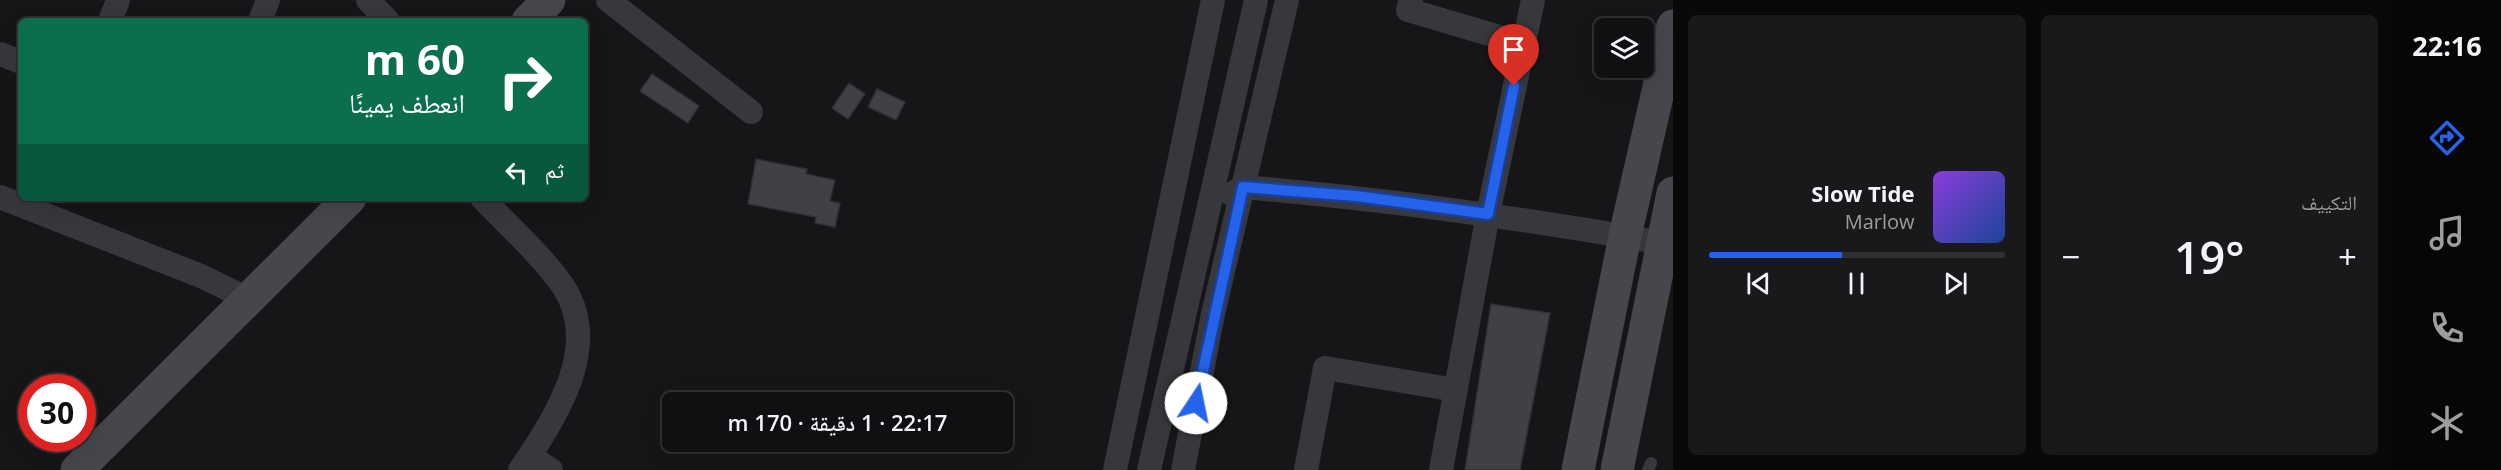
<!DOCTYPE html>
<html lang="ar">
<head>
<meta charset="utf-8">
<style>
  :root { --surface:#101012; --page:#19191b; --text:#f1f3f6; --muted:#9c9d9f; --line:#303032; --accent:#2563eb }
  body { margin:0; font-family:"Open Sans","Noto Naskh Arabic",sans-serif; background:var(--page); color:var(--text); direction:rtl; height:100vh; display:flex; flex-direction:column; font-size:22px; white-space:nowrap }
  * { box-sizing:border-box; margin:0 }
  p { font-size:20px; color:var(--muted) }
  .icon { flex:none; width:33px; height:33px; fill:none; stroke:currentColor; stroke-width:2; stroke-linecap:round; stroke-linejoin:round }
  .map { position:relative; flex:1; overflow:hidden; direction:ltr }
  .panel { display:flex; flex-direction:column; gap:15px; padding:15px; background:#09090a; width:720px }
  .panel>* { flex:none }
  .hud { position:absolute; left:18px; top:18px; width:570px; height:183px; border-radius:9px; box-shadow:0 6px 24px #0002,0 0 0 2px var(--line); direction:rtl; background:#0b6e4f; color:#fff; overflow:hidden }
  .controls { position:absolute; left:1594px; top:18px; display:grid; gap:12px }
  .controls a { display:grid; place-items:center; width:60px; height:60px; border-radius:9px; background:var(--surface); box-shadow:0 6px 24px #0002,0 0 0 2px var(--line); font-size:30px }
  .speed { position:absolute; left:18px; top:374px; display:flex; gap:12px; font-size:30px; font-weight:700; text-align:center }
  .speed>* { display:grid; place-content:center; width:78px; height:78px; border-radius:50%; background:var(--surface); box-shadow:0 6px 24px #0002,0 0 0 2px var(--line); line-height:1 }
  .speed .limit { border:9px solid #d22; background:#fff; color:#111 }
  .pin { position:absolute; display:grid; place-items:center; width:51px; height:51px; color:#fff; margin:-62px -26px; border-radius:50% 50% 50% 0; rotate:-45deg; box-shadow:0 0 6px #0007 }
  .pin .icon { rotate:45deg }
  .me { position:absolute; width:66px; margin:-33px; rotate:11deg; stroke-linejoin:round; filter:drop-shadow(0 0 4px #0008) }
  .turn { display:flex; align-items:center; gap:21px; height:126px; padding:0 24px; font-size:27px }
  .turn .icon { width:78px; height:78px; stroke-width:2.5 }
  .turn b { display:block; font-size:42px; line-height:51px }
  .then { display:flex; align-items:center; height:57px; padding:0 24px; background:#0003; gap:12px; font-size:22px }
  .big { font-size:45px; font-weight:600; line-height:1.1 }
  .panel .card { flex:1; display:flex; flex-direction:column; justify-content:center; gap:9px; min-width:0; padding:0 21px; border-radius:9px; background:var(--page) }
  .song { display:flex; align-items:center; gap:18px }
  .cover { width:72px; height:72px; border-radius:9px; background:linear-gradient(135deg,hsl(270 70% 55%),hsl(220 70% 35%)) }
  .played { height:6px; border-radius:3px; background:linear-gradient(90deg,var(--accent) 45%,var(--line) 45%) }
  .keys { display:flex; justify-content:space-around; direction:ltr }
  .heat { display:flex; justify-content:space-between; align-items:center; font-size:33px; direction:ltr }
  .panel .tiles { flex:1; display:grid; gap:15px; grid-template-columns:repeat(2,1fr) }
  .trip { position:absolute; left:662px; top:392px; width:351px; height:60px; border-radius:9px; background:var(--surface); box-shadow:0 6px 24px #0002,0 0 0 2px var(--line); font-weight:600; line-height:60px; text-align:center; direction:rtl }
  main { display:flex; flex:1; min-height:0 }
  .tabs { display:flex; flex-direction:column; width:108px; justify-content:space-around; align-items:center; background:#060607; color:var(--muted) }
  .tabs .icon { width:42px; height:42px }
  .tabs .selected { color:var(--accent) }
  .tabs b { font-size:27px; color:var(--text) }
  .map>svg:first-child { display:block }
  .building { fill:#404145; stroke:#303034; stroke-width:1.5 }
  .lines { fill:none; stroke-linecap:round; stroke-linejoin:round }
  .service { stroke:#37383d; stroke-width:12 }
  .minor { stroke:#37383d; stroke-width:24 }
  .secondary { stroke:#45474d; stroke-width:33 }
  .route-casing { stroke:#184099; stroke-width:15 }
  .route { stroke:#2563eb; stroke-width:10 }
</style>
</head>
<body>
<main>
<nav class="tabs">
<b>22:16</b>
<svg class="icon selected" aria-label="directions" viewBox="0 0 24 24"><path d="M12 3l9 9-9 9-9-9zM9 14v-3h6M13 9l2 2-2 2"/></svg>
<svg class="icon" aria-label="music" viewBox="0 0 24 24"><path d="M9 18V5l10-2v13"/><circle cx="6" cy="18" r="3"/><circle cx="16" cy="16" r="3"/></svg>
<svg class="icon" aria-label="phone" viewBox="0 0 24 24"><path d="M5 4h4l2 5-3 2q2 4 5 5l2-3 5 2v4C11 20 4 13 5 4z"/></svg>
<svg class="icon" aria-label="climate" viewBox="0 0 24 24"><path d="M12 3v18M4 7l16 10M4 17L20 7"/></svg>
</nav>
<section class="panel">
<div class="tiles">
<div class="card"><p>التكييف</p>
<div class="heat"><a>−</a><b class="big">19°</b><a>+</a></div>
</div>
<div class="card">
<div class="song"><i class="cover"></i><div><b>Slow Tide</b><p>Marlow</p></div></div>
<div class="played"></div>
<div class="keys"><svg class="icon" aria-label="previous" viewBox="0 0 24 24"><path d="M18 5L8 12l10 7zM5 5v14"/></svg><svg class="icon" aria-label="pause" viewBox="0 0 24 24"><path d="M8 5v14M16 5v14"/></svg><svg class="icon" aria-label="next" viewBox="0 0 24 24"><path d="M6 5l10 7-10 7zM19 5v14"/></svg></div>
</div>
</div>
</section>
<div class="map">
<svg width="1673" height="470" viewBox="0 0 1673 470">
  <rect width="100%" height="100%" fill="#161618"/>
  <path class="building" d="M652,74L699,106L688,123L640,91Z
    M849,83L865,94L848,119L832,108Z
    M877,89L905,102L896,120L868,107Z
    M756,159L807,169L806,174L835,180L830,201L840,203L835,227L815,223L816,217L748,204Z
    M1491,304L1550,313L1520,470H1465Z"/>
  <g class="lines">
    <path class="service" d="M1648,470L1651,463"/>
    <path class="minor" d="M368,0L388,21
      M608,0L751,112
      M1411,0L1408,10L1523,44
      M110,21L118,0
      M260,21L268,0
      M0,54L21,62
      M1231,194L1243,187C1383,199 1523,218 1662,243
      M0,197L201,276L248,299
      M482,198C507,224 543,257 563,286C603,347 555,418 520,470
      M530,456L551,470
      M1115,470L1213,0
      M1149,470L1256,0
      M1183,470L1213,314L1287,0
      M1306,470L1325,368L1456,390
      M1441,470L1488,214L1533,0"/>
    <path class="secondary" d="M528,21L549,0
      M77,470L350,198
      M1578,470L1625,236L1673,26
      M1617,470L1673,193"/>
  </g>
  <g class="lines">
    <g class="route-casing">
      <path id="route" d="M1196,403L1243,187L1356,196L1488,214L1514,86"/>
    </g>
    <use href="#route" class="route"/>
  </g>
</svg>
<div class="controls">
<a><svg class="icon" aria-label="layers" viewBox="0 0 24 24"><path d="M12 4l9 5-9 5-9-5zM3 14l9 5 9-5"/></svg></a>
</div>
<div class="speed"><div class="limit">30</div></div>
<div class="pin" style="left:1514px;top:86px;background:#d93025"><svg class="icon" aria-label="arrive" viewBox="0 0 24 24"><path d="M6 21V4h12l-3 4 3 4H6"/></svg></div>
<svg class="me" style="left:1196px;top:403px" viewBox="-20 -20 40 40"><circle r="19" fill="#fff"/><path d="M0-13L10 11 0 6-10 11z" fill="#2563eb"/></svg>
<div class="trip">22:17 · 1 دقيقة · 170 m</div>
<div class="hud">
<div class="turn"><svg class="icon" aria-label="right" viewBox="0 0 24 24"><path d="M7 20v-9h11M14 6l5 5-5 5"/></svg><div><b>60 m</b>انعطف يمينًا</div></div>
<div class="then">ثم<svg class="icon" aria-label="left" viewBox="0 0 24 24"><path d="M17 20v-9H6M10 6l-5 5 5 5"/></svg></div>
</div>
</div>
</main>
</body>
</html>
